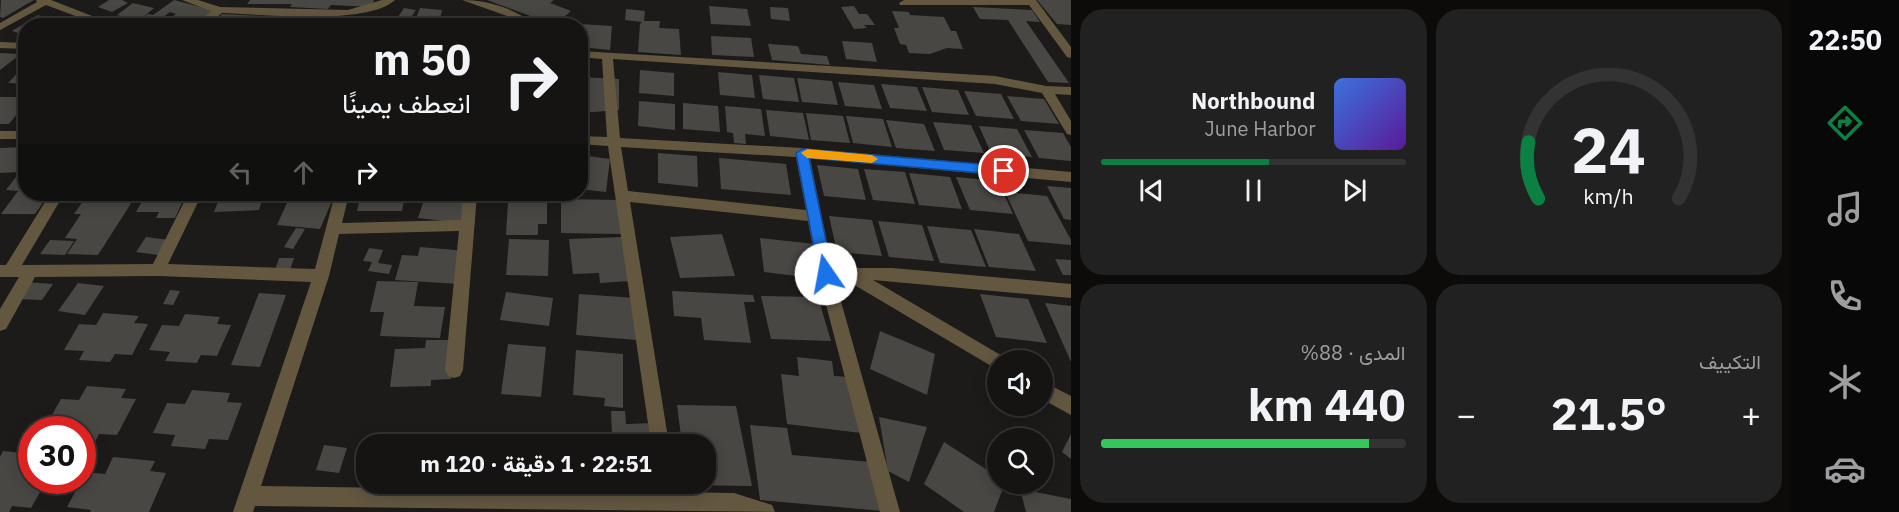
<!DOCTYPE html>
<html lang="ar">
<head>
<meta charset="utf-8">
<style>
  :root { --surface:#151413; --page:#222121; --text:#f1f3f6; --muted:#9d9ea0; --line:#343333; --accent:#0b8043 }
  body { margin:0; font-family:"IBM Plex Sans",Vazirmatn,sans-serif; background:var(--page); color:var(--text); direction:rtl; height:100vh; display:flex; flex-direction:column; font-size:22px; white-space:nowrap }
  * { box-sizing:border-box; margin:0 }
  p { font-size:20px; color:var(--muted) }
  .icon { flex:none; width:33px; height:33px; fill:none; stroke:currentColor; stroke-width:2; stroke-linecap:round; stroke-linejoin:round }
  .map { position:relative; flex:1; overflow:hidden; direction:ltr }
  .panel { display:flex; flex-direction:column; gap:9px; padding:9px; background:#0c0b0a; width:720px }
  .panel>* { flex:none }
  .hud { position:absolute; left:18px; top:18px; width:570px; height:183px; border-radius:24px; box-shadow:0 3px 15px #0003,0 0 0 2px var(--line); direction:rtl; background:#151413; color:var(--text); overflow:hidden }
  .tools { position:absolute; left:987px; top:350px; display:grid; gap:12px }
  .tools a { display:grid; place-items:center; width:66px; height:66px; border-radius:50%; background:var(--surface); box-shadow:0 3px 15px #0003,0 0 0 2px var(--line); font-size:30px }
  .speed { position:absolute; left:18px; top:416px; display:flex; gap:12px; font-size:30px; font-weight:700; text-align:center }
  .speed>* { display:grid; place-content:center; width:78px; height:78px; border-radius:50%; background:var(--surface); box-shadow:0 3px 15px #0003,0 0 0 2px var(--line); line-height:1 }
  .speed .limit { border:9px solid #d22; background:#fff; color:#111 }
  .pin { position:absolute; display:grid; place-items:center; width:51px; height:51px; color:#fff; margin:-26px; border:3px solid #fff; border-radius:50%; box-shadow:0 2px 6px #0007 }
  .me { position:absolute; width:66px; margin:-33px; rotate:348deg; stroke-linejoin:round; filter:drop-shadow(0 0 4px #0008) }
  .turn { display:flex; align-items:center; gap:21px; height:126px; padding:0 18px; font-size:27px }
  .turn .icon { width:78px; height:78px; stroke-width:2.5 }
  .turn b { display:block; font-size:42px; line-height:51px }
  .lanes { display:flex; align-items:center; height:57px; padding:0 18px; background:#0003; justify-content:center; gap:30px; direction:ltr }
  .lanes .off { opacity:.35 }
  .big { font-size:45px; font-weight:800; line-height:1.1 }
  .panel .tile { flex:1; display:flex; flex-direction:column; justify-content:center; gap:9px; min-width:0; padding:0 21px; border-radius:24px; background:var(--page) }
  .panel .dial { align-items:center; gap:0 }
  .dial svg { height:156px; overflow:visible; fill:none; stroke:var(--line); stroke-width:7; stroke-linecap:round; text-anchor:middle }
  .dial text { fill:var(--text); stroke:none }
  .song { display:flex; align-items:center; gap:18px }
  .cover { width:72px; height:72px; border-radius:9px; background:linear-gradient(135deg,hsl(220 70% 55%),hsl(270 70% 35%)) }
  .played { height:6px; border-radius:3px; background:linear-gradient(90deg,var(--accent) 55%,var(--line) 55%) }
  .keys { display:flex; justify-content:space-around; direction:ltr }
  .heat { display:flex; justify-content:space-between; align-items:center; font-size:33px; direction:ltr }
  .charge { height:9px; border-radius:4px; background:linear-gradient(90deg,#34c759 88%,var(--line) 0) }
  .panel .tiles { flex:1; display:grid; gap:9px; grid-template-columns:repeat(2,1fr) }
  .trip { position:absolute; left:356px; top:434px; width:360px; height:60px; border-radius:24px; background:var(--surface); box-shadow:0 3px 15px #0003,0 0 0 2px var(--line); font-weight:800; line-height:60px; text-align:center; direction:rtl }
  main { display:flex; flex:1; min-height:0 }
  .menu { display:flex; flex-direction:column; width:108px; justify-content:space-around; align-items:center; background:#080808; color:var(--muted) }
  .menu .icon { width:42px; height:42px }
  .menu .selected { color:var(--accent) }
  .menu b { font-size:27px; color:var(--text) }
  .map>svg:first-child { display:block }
  .building { fill:#484744 }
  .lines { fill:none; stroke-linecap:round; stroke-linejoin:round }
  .minor { fill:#635740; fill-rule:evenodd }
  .route { fill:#1a73e8; stroke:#114b97; stroke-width:1.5 }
  .slow { fill:#f59e0b }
</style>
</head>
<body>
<main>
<nav class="menu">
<b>22:50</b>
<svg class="icon selected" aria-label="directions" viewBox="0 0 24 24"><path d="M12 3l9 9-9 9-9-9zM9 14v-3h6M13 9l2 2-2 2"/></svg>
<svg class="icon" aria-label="music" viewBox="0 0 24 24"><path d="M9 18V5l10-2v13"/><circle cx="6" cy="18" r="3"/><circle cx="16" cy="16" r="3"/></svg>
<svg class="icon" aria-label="phone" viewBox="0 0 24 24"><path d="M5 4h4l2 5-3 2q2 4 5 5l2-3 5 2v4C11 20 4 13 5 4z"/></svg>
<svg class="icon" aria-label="climate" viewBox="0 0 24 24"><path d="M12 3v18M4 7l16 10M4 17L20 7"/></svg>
<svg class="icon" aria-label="car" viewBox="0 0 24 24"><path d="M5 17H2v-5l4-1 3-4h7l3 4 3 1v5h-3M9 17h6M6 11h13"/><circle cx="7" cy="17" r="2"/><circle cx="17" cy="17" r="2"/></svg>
</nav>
<section class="panel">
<div class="tiles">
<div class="tile dial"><svg viewBox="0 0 100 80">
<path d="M14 69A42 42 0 1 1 86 69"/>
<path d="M14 69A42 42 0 0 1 9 40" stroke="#0b8043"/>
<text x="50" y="56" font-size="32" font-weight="700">24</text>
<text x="50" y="72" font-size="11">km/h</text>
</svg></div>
<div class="tile">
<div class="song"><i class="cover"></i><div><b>Northbound</b><p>June Harbor</p></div></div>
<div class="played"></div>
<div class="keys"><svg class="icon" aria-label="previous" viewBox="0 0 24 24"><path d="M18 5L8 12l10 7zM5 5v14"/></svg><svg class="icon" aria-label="pause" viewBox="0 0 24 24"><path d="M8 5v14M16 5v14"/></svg><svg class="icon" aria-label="next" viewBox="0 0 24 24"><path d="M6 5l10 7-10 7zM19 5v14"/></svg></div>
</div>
<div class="tile"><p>التكييف</p>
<div class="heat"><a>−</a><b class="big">21.5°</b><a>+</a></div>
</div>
<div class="tile"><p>المدى · 88%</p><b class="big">440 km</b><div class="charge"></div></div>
</div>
</section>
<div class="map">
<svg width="1071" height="512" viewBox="0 0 1071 512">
  <rect width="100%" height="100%" fill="#1c1b19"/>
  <path class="building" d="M34,0L3,18L0,17L1,0Z
    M109,0H122L128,3L112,12L98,7Z
    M174,0L216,11L196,26H159L176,14L170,12L152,25L117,15L133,3L154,8L142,18L148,14L153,15Z
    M250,0H374L371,7L331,5L328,9L290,7L292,4H247Z
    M487,0H554L550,3L571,11L555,25Z
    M1037,0H1071V25L1057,24Z
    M709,6L747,9L751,26L711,24Z
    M854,6L859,14H867L875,25H864L867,28L854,29L841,7Z
    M770,7L788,8L790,21L771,19Z
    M973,7L1032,10L1040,22L1026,21L1069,83L1048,82L1008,20L980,19Z
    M404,8L416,10L410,19L398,17Z
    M420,8L442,10L439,26L412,23L415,19H424L416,18Z
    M626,9L645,11L644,21H660L659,28L679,29L681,55L638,52L640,24L642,22L625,20Z
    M892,11L909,12L910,15L944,17L951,31H956L963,49L947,48L930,54L909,53L906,45L900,44L894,28H899Z
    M222,14L282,17L277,26H213Z
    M38,15L62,23L58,26H26V36L12,31Z
    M75,18L99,25V26H64Z
    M351,18H384L382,26H348Z
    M447,19L470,21L468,26H444Z
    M580,24L612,26L610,50L580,47Z
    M711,36L751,38L754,57L712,55Z
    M842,41L872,43L877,62L846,59Z
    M768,44L798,46L801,54L827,56L830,65L772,60Z
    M0,53L21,54L0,70Z
    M26,64V84L8,83Z
    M640,70L674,73V96L639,93Z
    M718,72L752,75L755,98L720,95Z
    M759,75L794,78L799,102L763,99Z
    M580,77L619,79V110L580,113Z
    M797,78L832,81L838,105L802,102Z
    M838,82L874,85L882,109L845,106Z
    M881,84L917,87L927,111L890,108Z
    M922,87L958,90L969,115L932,112Z
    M964,91L1001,94L1014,119L976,116Z
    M1007,96L1044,99L1059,124L1021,121Z
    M0,97H26V103L9,124H0Z
    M639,101L675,104V130L638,126Z
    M683,103L718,106L720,132L683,129Z
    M725,106L761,109L765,136L745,134L746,144L734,143L733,133L727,132Z
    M766,110L803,113L809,140L770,136Z
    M806,113L843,116L850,143L811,140Z
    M846,116L883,119L892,147L853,143Z
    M886,120L924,124L935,151L896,148Z
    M933,122L971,125L984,153L944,150Z
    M979,126L1017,129L1032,157L991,153Z
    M1024,130L1063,133L1071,147V161L1039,158Z
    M26,147V162L19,172L0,173V148Z
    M658,153L697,156L698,187L658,183Z
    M580,155L610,159L606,192L580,189Z
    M719,158L786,164L791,195L721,189Z
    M817,165L858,169L866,200L824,196Z
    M22,169H26V194H49L35,214H1L18,191L6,190Z
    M864,169L905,172L915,204L873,200Z
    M909,173L950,177L962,209L919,205Z
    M956,177L998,181L1013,214L970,210Z
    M1047,186L1071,188V220L1064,219Z
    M1005,192L1047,196L1071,240V245L1028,241Z
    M88,194H137L98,255L67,254L77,239L65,238L81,214H74Z
    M146,194H186L175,218H156L159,212H136Z
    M221,194H264L259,210L214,212Z
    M291,194H335L320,229L277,225Z
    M361,194H405L402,211H357Z
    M426,194H473L465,223L418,218Z
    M561,199L619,200L622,234L561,233Z
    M508,202H547V224H538V235H506Z
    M829,216L872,220L882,256L837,252Z
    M878,221L922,225L934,261L889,257Z
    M927,226L971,230L986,267L940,263Z
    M296,228L305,229L293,249L284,247Z
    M974,229L1019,234L1036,271L989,267Z
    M722,234L735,276L680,278L670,237Z
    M146,237L169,240L158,255L136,252Z
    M622,237L630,281L600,283L599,273L573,274L569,239Z
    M760,238L815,244L821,279L764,272Z
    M509,239L549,240L548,276L506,275Z
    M50,240L74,241L65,255L40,254Z
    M420,247L466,251L459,284L395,280L402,255L418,256Z
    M369,248L383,250L378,263L392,265L389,274L368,271L372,262L363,261Z
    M279,258H294L290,270H275Z
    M1055,259L1071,260V275H1063Z
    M377,281L418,282L414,306L445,307L440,338L380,336L384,312H370Z
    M26,282L53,284L42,300L14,299Z
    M78,283L104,286L85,315L58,311Z
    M170,290L180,291L173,305L163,304Z
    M672,291L753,295L755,302H744L751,343L704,340L701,318L674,316Z
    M506,292L553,298L549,326L500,320Z
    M259,293L286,295L260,367L231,365Z
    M579,294L636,298L637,340L576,335Z
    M980,294L1028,299L1047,343L996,337Z
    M761,296L818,297L831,341L771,339Z
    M1045,303L1071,306V362Z
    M103,313L139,316L134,323L148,324L132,355L115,354L110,362L79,360L84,351L64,350L79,324L96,325Z
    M185,314L220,317L217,324L231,325L217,356L201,355L197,363L165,361L170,352L149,350L162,325L179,326Z
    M880,331L935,354L927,395L870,369Z
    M426,340H454L451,379L431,380V386L390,387L395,349L425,348Z
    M508,344L546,347L541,397L501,394Z
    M576,350L623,354V408L604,406L605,398L573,395Z
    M797,357L832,361L834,376L850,377L861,433L787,424L781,374L799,376Z
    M87,386L126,389L121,398L136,399L117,435L99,434L94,444L82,443V429H44L61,399L79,400Z
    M192,390L230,393L227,402L242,403L228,440L209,439L205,449L171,446L175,435L153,433L167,403L185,404Z
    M677,405L736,406L752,486L687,485V483H705V444H682Z
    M611,411H625L626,424L655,423L657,444H576L575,436L612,435Z
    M879,417L927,427L909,482L888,471Z
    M750,425L787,428L792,455L871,462L883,511L760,500Z
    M1071,434V459L1062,452Z
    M944,442L998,477V483H1005L994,512H964L924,484Z
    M324,445L347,448L339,473L316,470Z
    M3,451L32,454V480H47L31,508L12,506L9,512H0V457Z
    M113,457L155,461L150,471L166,473L149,512H90L91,510L67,507L86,472L105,474Z
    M577,483H662L663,488H578Z
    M1020,489L1071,499V512H1026Z"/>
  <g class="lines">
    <path class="minor" d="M36,0H51L118,26H102L46,5L0,30V23L37,2Z
      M182,0H198L220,7L348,10L382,0H395C367,26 261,14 222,13L207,26H195L211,11Z
      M462,0C486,0 517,8 535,26H522L510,17Z
      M904,0H1036L1071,47V58L1067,57L1029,5H900L899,3Z
      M0,42L26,43V49L0,48Z
      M580,51L995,76L1046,86L1071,87V95L1055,94L1071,121V135L1067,134L1042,93L995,84L613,59L620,138L802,148L1071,172V182L810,158L832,268H892L1071,284V298L873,280L1004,357L1006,360H998V370L846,280H835L900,512H880L818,274L808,221L630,202L669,444H651L608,146L580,144V136L607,137L602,59L580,57ZM621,147L796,157L806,210L628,191Z
      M0,131H26V139H0Z
      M50,194H64L22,265L153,264L188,194H202L168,264L315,269L335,194H349L342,223L461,220L463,194H477L463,370L460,376L454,378L448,376L445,370L459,231L339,234L329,276L261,486L657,492L655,483H675L676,492L734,493L772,505L775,512L255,506L253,512H233L311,282L158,276L35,277L6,329L0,331V309L19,277H0V265H6Z
      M1042,381L1071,396V415L1042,399Z"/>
  </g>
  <path class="route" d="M802,149L1004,166L1010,171L1004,175L809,158L833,274L831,278H821L819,274L796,153Z"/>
  <path class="slow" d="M807,149L872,155L878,159L872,163L807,158L801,153Z"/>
</svg>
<div class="tools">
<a><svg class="icon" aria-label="sound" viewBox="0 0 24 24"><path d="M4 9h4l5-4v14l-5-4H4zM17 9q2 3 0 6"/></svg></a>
<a><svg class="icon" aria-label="search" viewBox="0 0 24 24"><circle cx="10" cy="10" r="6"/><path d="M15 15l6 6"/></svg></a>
</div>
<div class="speed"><div class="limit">30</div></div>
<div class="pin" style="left:1004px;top:171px;background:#d93025"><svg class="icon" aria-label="arrive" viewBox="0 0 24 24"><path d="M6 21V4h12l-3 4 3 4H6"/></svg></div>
<svg class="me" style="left:826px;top:274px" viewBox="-20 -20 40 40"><circle r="19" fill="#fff"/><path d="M0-13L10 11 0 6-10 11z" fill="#1a73e8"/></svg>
<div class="trip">22:51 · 1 دقيقة · 120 m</div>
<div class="hud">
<div class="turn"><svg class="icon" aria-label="right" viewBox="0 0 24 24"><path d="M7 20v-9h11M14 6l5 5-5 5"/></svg><div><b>50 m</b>انعطف يمينًا</div></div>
<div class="lanes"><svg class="icon off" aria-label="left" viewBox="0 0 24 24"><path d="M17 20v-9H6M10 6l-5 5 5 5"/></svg><svg class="icon off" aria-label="ahead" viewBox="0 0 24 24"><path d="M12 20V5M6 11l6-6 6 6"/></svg><svg class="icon" aria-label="right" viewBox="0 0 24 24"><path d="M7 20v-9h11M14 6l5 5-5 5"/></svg></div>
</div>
</div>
</main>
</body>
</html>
